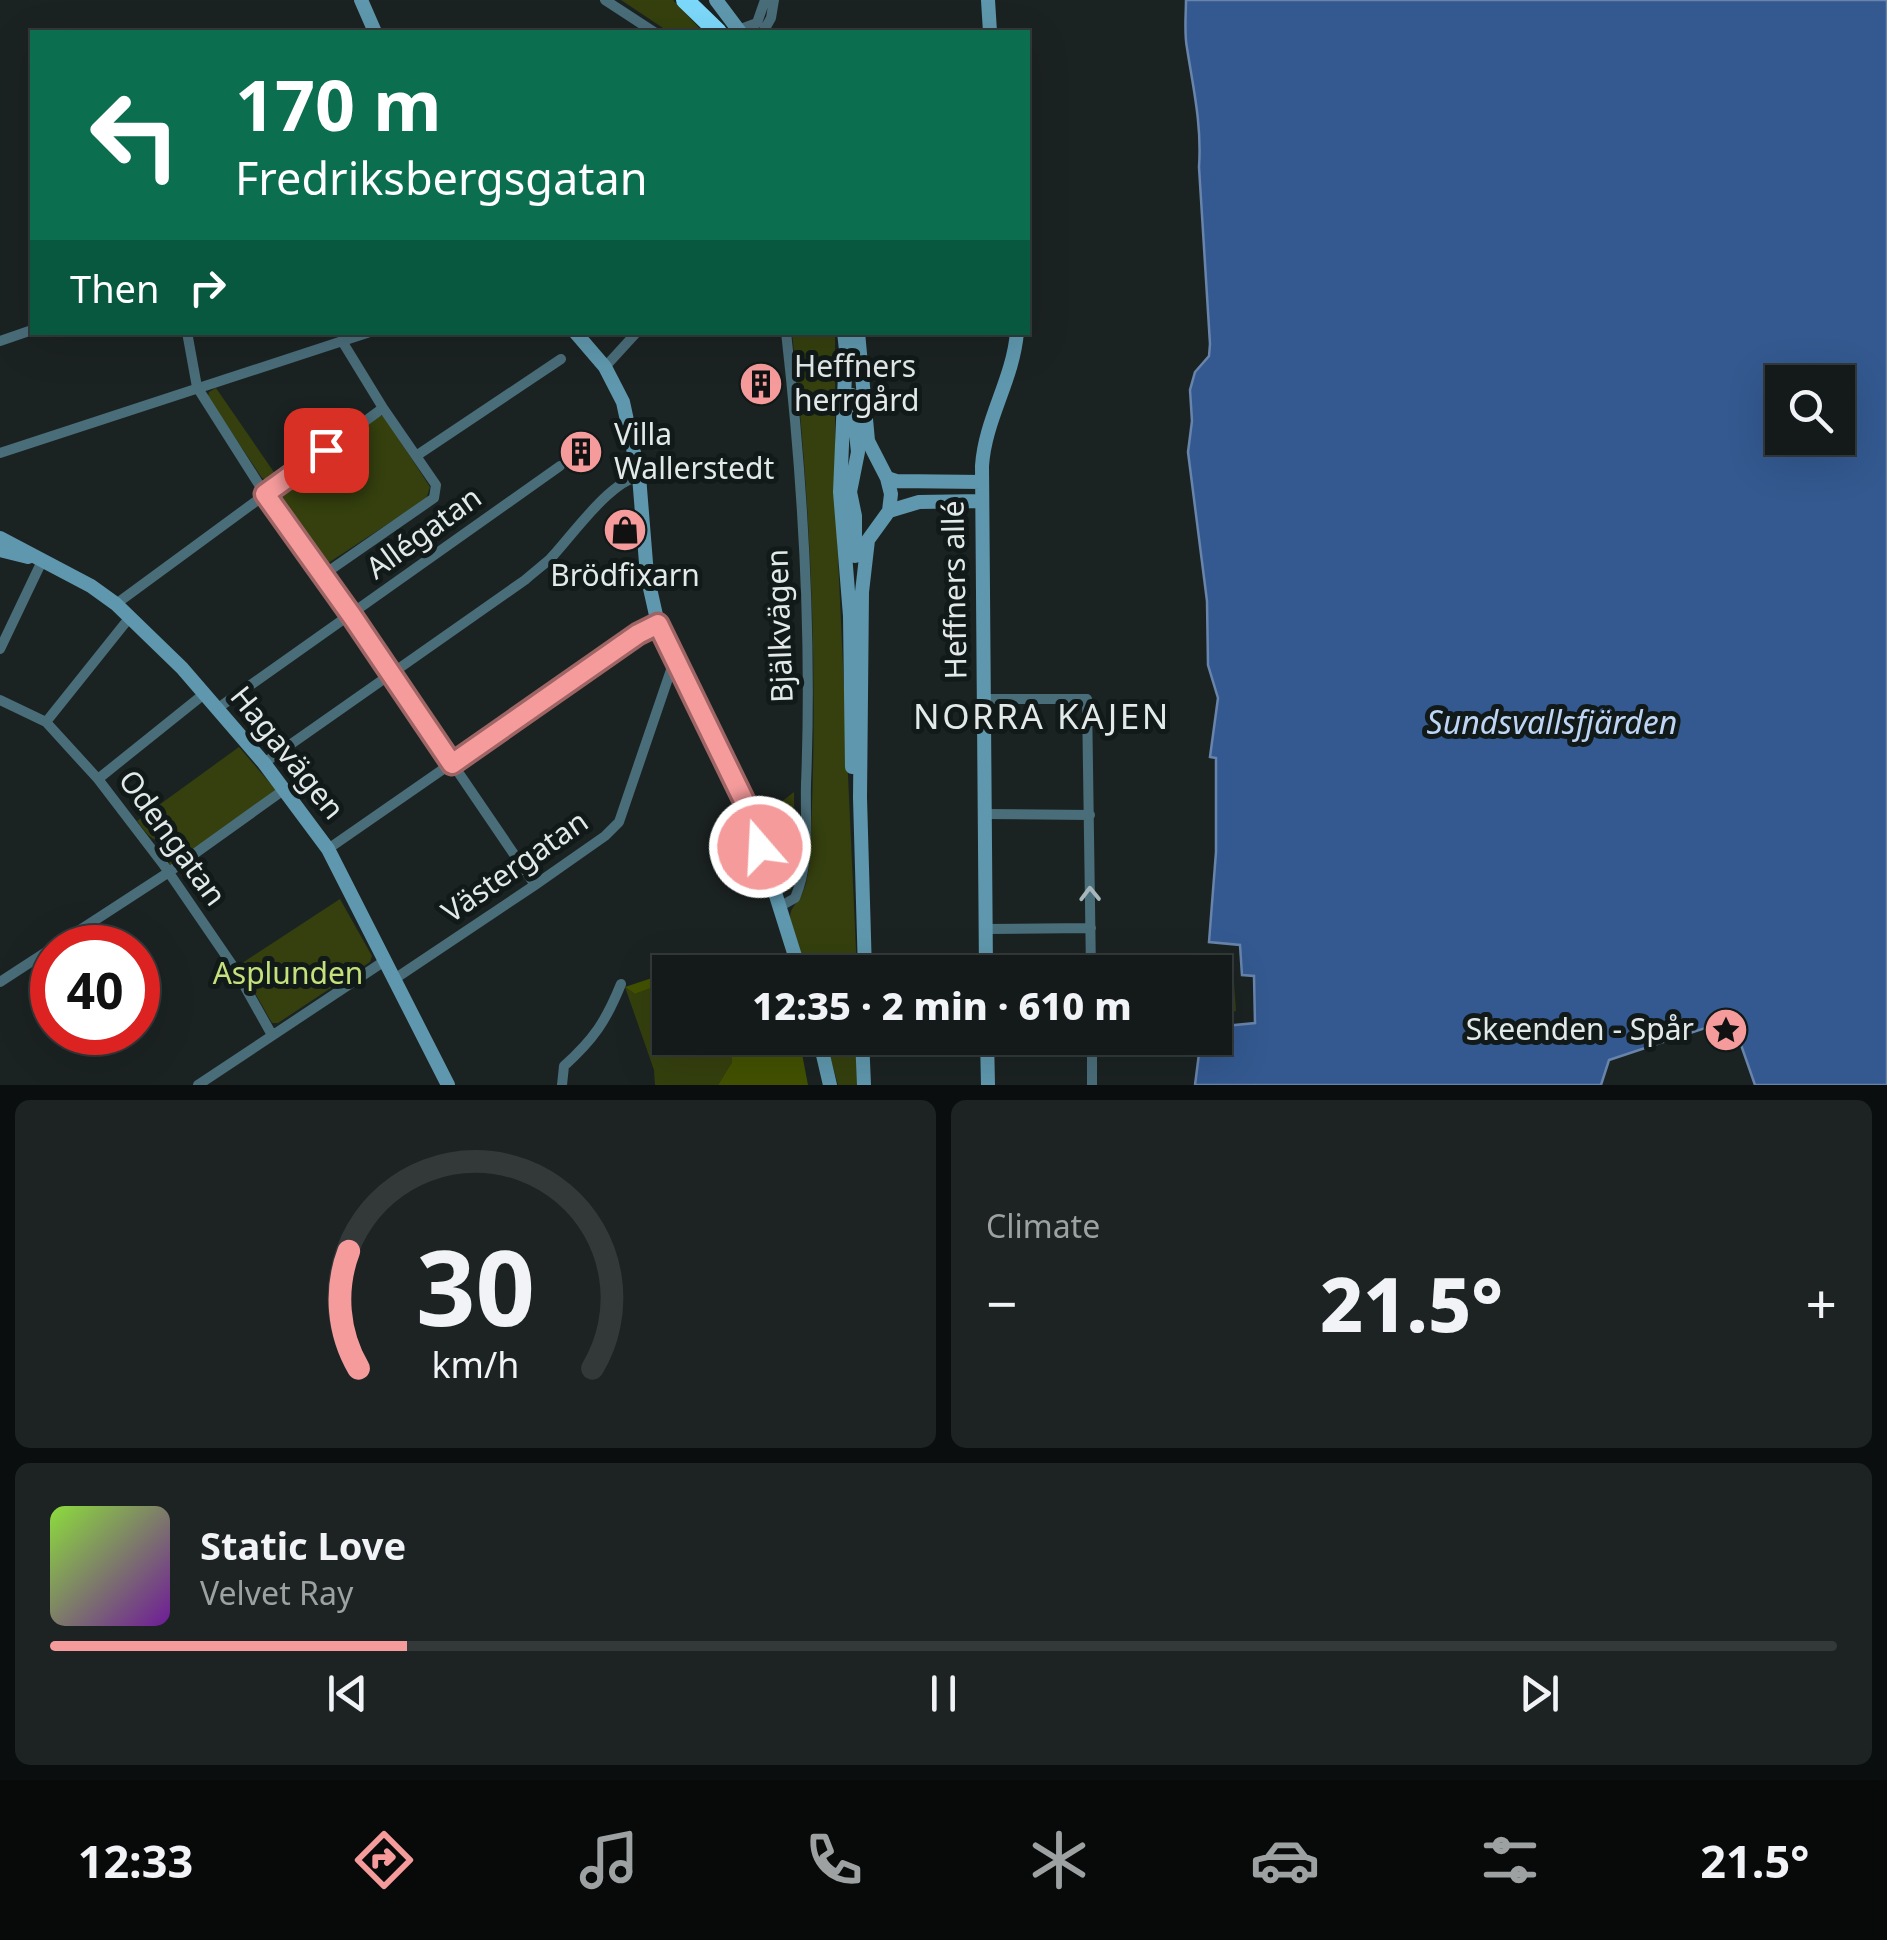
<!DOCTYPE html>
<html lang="en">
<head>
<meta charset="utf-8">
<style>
  :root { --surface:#141a1a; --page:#1d2323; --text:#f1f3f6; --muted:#9da1a2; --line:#333839; --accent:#f59b9c }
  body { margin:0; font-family:"Noto Sans",sans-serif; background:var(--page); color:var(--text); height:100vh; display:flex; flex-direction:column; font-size:38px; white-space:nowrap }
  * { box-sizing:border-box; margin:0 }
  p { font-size:32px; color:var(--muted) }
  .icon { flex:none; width:55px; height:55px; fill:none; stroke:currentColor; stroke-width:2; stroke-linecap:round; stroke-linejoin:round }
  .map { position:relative; height:1085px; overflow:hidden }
  .panel { display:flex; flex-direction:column; gap:15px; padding:15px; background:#0b0e0e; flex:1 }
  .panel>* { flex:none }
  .banner { position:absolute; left:30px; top:30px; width:1000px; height:305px; border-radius:0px; box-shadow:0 10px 40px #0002,0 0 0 2px var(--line); background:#0b6e4f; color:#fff; overflow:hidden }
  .controls { position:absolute; left:1765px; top:365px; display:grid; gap:20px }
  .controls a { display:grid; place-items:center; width:90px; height:90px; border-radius:0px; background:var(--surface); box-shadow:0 10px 40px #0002,0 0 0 2px var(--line); font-size:50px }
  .speed { position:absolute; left:30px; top:925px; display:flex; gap:20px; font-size:50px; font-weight:700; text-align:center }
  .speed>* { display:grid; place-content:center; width:130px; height:130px; border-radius:50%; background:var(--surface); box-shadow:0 10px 40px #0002,0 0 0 2px var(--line); line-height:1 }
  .speed .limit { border:15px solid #d22; background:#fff; color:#111 }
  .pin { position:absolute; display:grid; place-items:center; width:85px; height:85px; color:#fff; margin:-42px; border-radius:20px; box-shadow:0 5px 15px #0006 }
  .me { position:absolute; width:110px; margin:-55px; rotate:341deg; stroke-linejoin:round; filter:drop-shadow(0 0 8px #0008) }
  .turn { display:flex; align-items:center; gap:35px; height:210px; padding:0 40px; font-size:45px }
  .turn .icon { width:130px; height:130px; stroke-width:2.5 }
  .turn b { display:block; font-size:70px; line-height:85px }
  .then { display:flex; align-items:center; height:95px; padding:0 40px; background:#0003; gap:20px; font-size:38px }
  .big { font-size:75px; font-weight:800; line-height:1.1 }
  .panel .tile { flex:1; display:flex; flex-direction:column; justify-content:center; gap:15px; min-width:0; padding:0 35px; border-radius:15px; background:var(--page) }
  .panel .dial { align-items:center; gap:0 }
  .dial svg { height:260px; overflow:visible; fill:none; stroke:var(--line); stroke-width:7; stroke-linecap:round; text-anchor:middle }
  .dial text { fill:var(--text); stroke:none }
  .song { display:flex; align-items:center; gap:30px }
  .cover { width:120px; height:120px; border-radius:15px; background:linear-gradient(135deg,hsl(90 70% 55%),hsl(280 70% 35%)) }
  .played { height:10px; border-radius:5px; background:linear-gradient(90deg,var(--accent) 20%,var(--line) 20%) }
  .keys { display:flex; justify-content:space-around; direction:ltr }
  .heat { display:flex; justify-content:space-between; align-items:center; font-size:55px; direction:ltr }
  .panel .tiles { flex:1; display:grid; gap:15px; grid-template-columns:1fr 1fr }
  .tile:last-child { grid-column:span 2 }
  .trip { position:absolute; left:652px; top:955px; width:580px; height:100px; border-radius:0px; background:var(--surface); box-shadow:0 10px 40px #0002,0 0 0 2px var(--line); font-weight:800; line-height:100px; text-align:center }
  .menu { display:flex; height:160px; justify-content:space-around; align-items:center; background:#080a0a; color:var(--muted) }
  .menu .icon { width:70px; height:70px }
  .menu .current { color:var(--accent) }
  .menu b { font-size:45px; color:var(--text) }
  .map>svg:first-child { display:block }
  .green { fill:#35400e }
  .forest { fill:#425200 }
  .water { fill:#335990; stroke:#6884aa; stroke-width:2.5; fill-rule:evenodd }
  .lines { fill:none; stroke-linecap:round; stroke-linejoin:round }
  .street { stroke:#4a6d7a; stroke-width:10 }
  .secondary { stroke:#5f98ae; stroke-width:14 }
  .highway { stroke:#7cd8fa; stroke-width:18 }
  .oneway { stroke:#a6b7bc }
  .route-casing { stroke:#9f6565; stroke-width:25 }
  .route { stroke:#f59b9c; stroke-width:18 }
  .labels { text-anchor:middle; stroke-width:10; stroke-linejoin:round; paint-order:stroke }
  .poi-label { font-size:30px; fill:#e3e9e8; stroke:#111a19; text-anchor:start }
  .street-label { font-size:30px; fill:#e3e9e8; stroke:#111a19 }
  .park-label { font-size:30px; fill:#c6e17c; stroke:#111a19 }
  .water-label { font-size:32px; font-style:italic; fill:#bed5f6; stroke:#111a19 }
  .quarter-label { font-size:35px; letter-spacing:2.5px; fill:#e3e9e8; stroke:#111a19 }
</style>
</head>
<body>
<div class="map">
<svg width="1887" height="1085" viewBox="0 0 1887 1085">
  <rect width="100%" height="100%" fill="#1b2322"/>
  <path class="green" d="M621,0H673L703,32H669Z
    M792,333H835V492L857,972H806L790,918C790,906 799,902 803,892C808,880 809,866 810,854C819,680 811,505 792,333Z
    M216,388L278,478L272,482L262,478L208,397L209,392Z
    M379,416H384L430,487L426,499L322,567L275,496L276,491Z
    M239,747L276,790L171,867L168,864L175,858L180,839L177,834H171L164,842C150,841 145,831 137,821Z
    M794,792L795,881L790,890L783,889L763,816Z
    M340,899L372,956L370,962L278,1023H272L239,965Z
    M1182,959L1216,960V983H1234L1236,1011L1215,1016V972H1182Z
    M670,981V1038H740L735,1040L732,1062L718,1085H655L654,1070L625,987L635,994Z
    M825,1038H859L861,1085H838Z"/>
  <path class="forest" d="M777,956L779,972H670V981L635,994L625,987L694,964Z
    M740,1038H799L808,1085H718L732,1062V1046Z"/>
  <path class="water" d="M1186,0H1887V1085H1755L1732,1019L1609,1060L1601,1085H1195L1201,1038H1215V1027L1255,1023L1254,976L1242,975L1240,945L1209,942L1216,852V758L1210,757L1218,698L1208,665L1207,601L1188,452L1192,421L1190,390L1195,372L1209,356L1210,344L1199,167C1202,125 1193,87 1187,48C1184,33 1186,15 1186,0ZM1782,382H1838V438H1782Z"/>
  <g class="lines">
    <path class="street" d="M605,0L654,32
      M738,30L757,23L765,0
      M763,32L771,18L774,0
      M187,332L197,387L265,494L352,616L535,885
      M0,341L32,330
      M605,367L637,332
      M0,453L370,332
      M416,456L561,359
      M323,575L434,498L436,485L383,408L342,341
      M116,604L383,408
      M0,649L43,559
      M984,699H1087L1091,972
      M0,700L46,722L98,779L163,864L235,969L272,1035
      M218,708L560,466
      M46,722L130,617
      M264,763L525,580C533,573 542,566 550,559C571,537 609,482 639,476
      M98,779L204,694
      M985,814L1090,815
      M328,849L638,634L658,624
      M779,907L795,898C810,864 805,820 806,784C812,634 803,482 786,332
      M986,929L1091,928
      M396,978L535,885L605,836L619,822L674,661
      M0,982L169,872L285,789
      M1092,1041V1085
      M987,1045L1092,1043
      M198,1085L386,960
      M562,1085L564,1066C594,1039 606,1021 621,984"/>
    <path class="secondary" d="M361,0L375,32
      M716,0L740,32
      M988,0L990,32
      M575,332L605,367L623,402L639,476L647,575L658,624L750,813L800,972
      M844,332L847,359
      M858,332L868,441L887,478L891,494L889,511L868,540L862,592L860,798L865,972
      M846,351L840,492L850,616L852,767
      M852,395L858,452L850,492L855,516V556
      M887,478L896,481L982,482
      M889,511L919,502L982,501
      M0,538L91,586L116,604L182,668L264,763L328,849L448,1085
      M0,550L28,557
      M986,972L982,466C985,419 1013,380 1017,332
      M819,1038L830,1085
      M862,1038L864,1085
      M987,1038L988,1085"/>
    <path class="highway" d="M685,0L718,32"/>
  </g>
  <defs><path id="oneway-chevron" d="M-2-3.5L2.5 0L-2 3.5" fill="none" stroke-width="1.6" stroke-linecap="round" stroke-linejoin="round" transform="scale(2.5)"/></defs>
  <use class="oneway" href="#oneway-chevron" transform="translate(1090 894) rotate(-91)"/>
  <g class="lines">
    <g class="route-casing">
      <path id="route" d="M326,450L265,494L352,616L452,764L638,634L658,624L750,813L760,847"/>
    </g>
    <use href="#route" class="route"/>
  </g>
  <defs>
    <g id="building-disc" transform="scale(2.25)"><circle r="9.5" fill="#f59b9c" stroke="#111a19"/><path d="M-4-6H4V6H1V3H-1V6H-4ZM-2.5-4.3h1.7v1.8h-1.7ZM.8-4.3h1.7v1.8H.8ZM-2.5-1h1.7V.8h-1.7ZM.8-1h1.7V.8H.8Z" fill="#111"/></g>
    <g id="shop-disc" transform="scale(2.25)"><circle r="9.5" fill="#f59b9c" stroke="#111a19"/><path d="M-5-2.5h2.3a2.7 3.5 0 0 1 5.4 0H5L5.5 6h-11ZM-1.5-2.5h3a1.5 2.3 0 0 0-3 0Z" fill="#111"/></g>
    <g id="sight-disc" transform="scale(2.25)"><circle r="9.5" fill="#f59b9c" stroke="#111a19"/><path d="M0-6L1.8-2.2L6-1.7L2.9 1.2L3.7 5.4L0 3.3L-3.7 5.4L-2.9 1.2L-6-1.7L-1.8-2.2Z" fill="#111"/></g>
  </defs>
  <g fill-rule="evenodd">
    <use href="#building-disc" x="761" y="384"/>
    <use href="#building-disc" x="581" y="452"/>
    <use href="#shop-disc" x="625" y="530"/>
    <use href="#sight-disc" x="1726" y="1030"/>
  </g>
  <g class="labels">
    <g class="poi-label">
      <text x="794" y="377">Heffners<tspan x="794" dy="34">herrgård</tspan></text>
      <text x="614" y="445">Villa<tspan x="614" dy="34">Wallerstedt</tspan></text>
      <text x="625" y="586" text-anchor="middle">Brödfixarn</text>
      <text x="1694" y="1040" text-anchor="end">Skeenden - Spår</text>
    </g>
    <g class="street-label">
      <text transform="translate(424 533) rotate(-36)" y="10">Allégatan</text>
      <text transform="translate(955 590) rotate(-91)" y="10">Heffners allé</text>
      <text transform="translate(780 626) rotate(-92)" y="10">Bjälkvägen</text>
      <text transform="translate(287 753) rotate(51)" y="10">Hagavägen</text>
      <text transform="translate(172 838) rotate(54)" y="10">Odengatan</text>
      <text transform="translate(515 867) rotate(-35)" y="10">Västergatan</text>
    </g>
    <g class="park-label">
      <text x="288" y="984">Asplunden</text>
    </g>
    <g class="water-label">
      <text x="1552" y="734">Sundsvallsfjärden</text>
    </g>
    <g class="quarter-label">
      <text x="1042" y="729">NORRA KAJEN</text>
    </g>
  </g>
</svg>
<div class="controls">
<a><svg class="icon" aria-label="search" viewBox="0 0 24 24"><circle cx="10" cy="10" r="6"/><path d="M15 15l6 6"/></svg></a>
</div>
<div class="speed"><div class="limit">40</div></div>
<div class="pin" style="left:326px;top:450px;background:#d93025"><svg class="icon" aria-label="arrive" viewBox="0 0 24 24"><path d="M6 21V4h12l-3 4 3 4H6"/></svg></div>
<svg class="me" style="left:760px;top:847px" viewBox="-20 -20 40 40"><circle r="17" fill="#f59b9c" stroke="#fff" stroke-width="3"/><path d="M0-11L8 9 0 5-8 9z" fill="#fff"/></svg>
<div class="trip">12:35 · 2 min · 610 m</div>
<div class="banner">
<div class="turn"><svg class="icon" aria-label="left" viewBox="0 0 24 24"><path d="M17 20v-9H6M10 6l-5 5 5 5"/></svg><div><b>170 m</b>Fredriksbergsgatan</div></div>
<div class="then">Then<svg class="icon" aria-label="right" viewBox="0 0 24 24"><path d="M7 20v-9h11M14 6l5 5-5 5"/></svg></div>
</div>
</div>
<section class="panel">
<div class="tiles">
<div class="tile dial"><svg viewBox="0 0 100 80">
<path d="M14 69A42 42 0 1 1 86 69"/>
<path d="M14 69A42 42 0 0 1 11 33" stroke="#f59b9c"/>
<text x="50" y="56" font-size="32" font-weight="700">30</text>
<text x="50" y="72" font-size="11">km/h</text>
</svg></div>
<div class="tile"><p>Climate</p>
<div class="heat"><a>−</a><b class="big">21.5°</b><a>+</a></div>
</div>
<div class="tile">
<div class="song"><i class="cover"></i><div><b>Static Love</b><p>Velvet Ray</p></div></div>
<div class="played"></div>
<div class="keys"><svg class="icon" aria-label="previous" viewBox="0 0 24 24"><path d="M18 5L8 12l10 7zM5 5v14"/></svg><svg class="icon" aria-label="pause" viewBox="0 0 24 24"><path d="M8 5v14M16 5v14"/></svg><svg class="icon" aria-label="next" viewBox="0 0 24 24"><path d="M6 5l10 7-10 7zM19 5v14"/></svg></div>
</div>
</div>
</section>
<nav class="menu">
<b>12:33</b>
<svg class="icon current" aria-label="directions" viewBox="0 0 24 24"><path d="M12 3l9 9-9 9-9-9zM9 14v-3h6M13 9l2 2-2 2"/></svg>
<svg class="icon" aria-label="music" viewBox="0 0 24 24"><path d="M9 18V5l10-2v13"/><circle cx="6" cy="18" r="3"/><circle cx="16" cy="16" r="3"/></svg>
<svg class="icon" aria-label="phone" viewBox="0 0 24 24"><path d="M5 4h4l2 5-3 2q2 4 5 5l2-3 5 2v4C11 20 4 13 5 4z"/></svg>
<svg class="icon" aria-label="climate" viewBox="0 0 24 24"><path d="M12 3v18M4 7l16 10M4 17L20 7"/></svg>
<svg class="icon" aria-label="car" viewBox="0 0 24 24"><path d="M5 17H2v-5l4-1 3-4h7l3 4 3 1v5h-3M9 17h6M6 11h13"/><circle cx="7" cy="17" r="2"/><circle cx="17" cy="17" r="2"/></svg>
<svg class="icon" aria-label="filters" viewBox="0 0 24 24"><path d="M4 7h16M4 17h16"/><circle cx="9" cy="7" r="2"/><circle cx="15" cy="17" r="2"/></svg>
<b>21.5°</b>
</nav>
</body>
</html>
